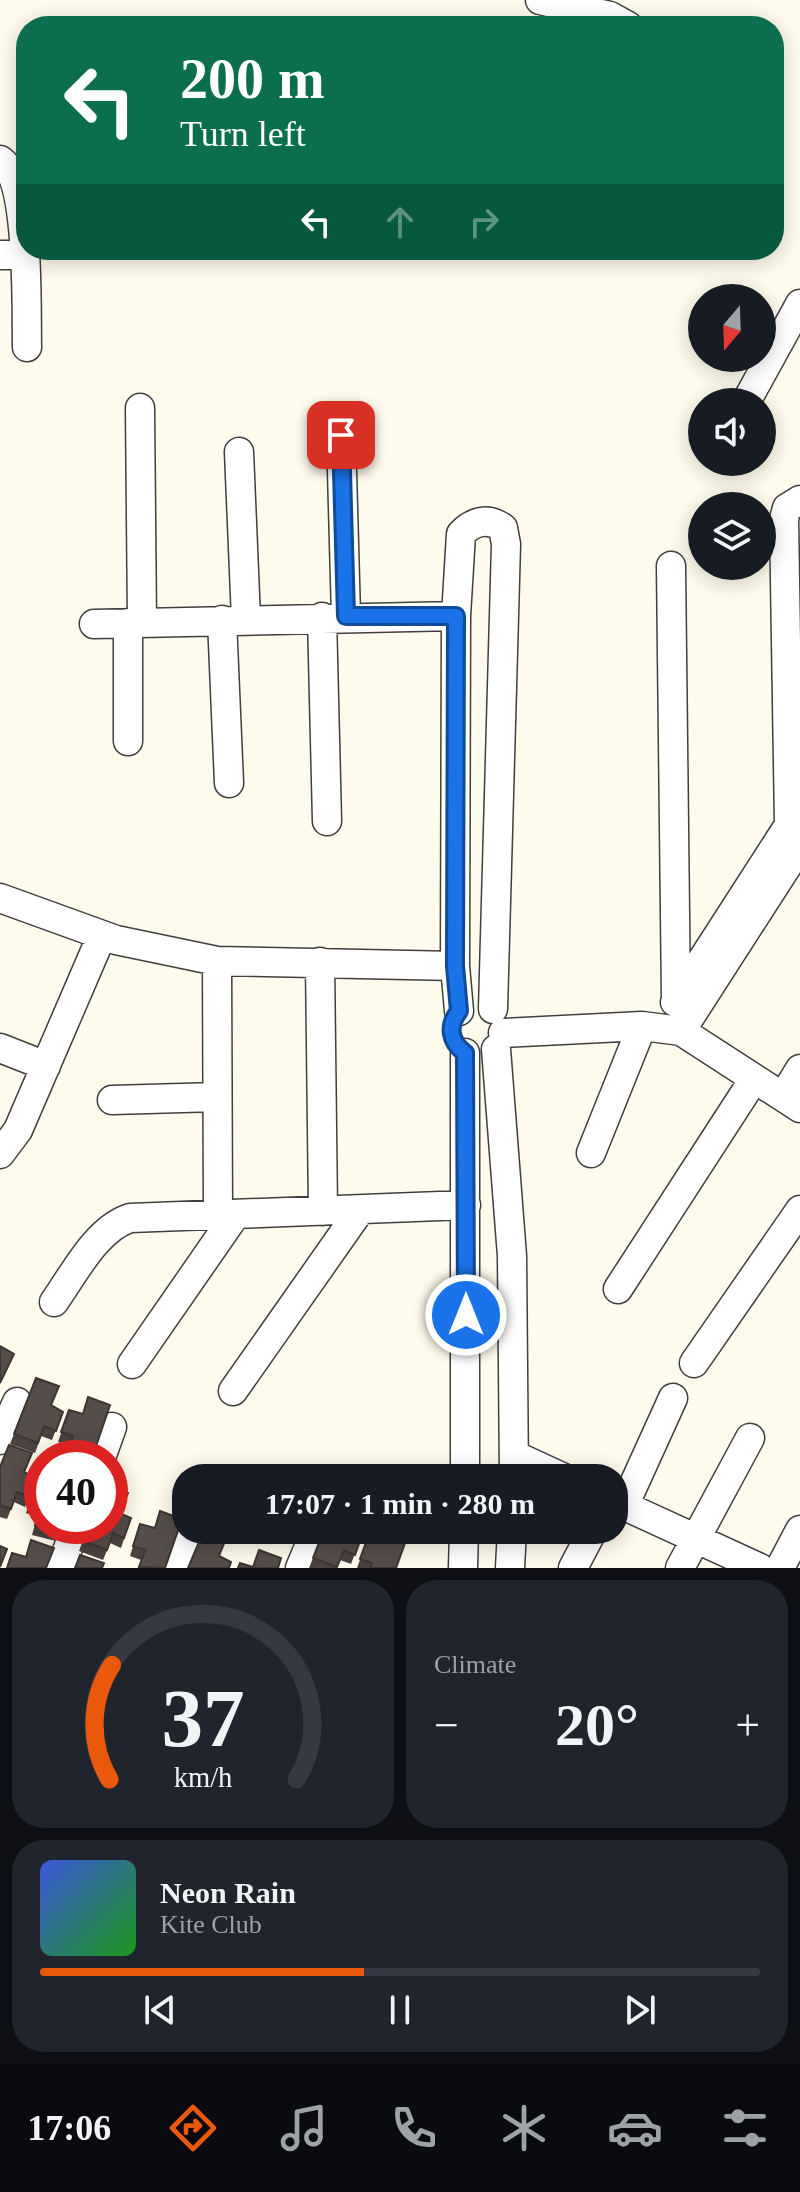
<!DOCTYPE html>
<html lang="en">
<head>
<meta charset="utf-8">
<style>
  :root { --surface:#171b24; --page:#20242c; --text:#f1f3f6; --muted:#9ea1a6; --line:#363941; --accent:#ea580c }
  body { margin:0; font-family:Georgia,serif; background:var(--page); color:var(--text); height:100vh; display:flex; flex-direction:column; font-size:30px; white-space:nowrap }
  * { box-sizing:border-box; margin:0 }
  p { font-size:26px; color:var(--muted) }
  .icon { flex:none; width:44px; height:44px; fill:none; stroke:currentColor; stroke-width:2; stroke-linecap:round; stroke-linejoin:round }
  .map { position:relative; height:1568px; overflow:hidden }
  .sheet { display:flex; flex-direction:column; gap:12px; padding:12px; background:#0d0f14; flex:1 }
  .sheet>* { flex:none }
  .guide { position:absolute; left:16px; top:16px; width:768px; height:244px; border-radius:32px; box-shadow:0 4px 20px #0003; background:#0b6e4f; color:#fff; overflow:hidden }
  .needle { width:52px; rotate:199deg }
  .tools { position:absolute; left:688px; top:284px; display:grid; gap:16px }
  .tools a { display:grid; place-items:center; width:88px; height:88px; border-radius:50%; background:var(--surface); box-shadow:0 4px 20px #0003; font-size:40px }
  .speed { position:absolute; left:24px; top:1440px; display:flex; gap:16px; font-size:40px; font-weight:700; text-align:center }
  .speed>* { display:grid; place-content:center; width:104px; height:104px; border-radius:50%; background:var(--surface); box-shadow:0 4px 20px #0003; line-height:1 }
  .speed .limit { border:12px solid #d22; background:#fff; color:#111 }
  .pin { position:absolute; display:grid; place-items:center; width:68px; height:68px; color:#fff; margin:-34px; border-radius:16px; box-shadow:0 4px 12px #0006 }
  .me { position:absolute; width:88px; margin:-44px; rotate:0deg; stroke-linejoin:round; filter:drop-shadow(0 0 6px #0008) }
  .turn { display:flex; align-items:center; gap:28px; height:168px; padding:0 32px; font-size:36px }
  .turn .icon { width:104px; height:104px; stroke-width:2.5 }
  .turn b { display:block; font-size:56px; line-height:68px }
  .lanes { display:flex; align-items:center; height:76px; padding:0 32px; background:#0003; justify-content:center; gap:40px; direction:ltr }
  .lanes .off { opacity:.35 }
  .big { font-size:60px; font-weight:700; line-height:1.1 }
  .sheet .card { flex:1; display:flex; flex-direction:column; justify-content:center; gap:12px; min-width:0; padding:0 28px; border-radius:32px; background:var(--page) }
  .sheet .dial { align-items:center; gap:0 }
  .dial svg { height:208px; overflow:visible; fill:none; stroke:var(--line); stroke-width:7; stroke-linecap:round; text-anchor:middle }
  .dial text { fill:var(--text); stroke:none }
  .song { display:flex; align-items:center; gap:24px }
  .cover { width:96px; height:96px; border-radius:12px; background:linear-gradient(135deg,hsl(230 70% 55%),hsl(120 70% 35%)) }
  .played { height:8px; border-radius:4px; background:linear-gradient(90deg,var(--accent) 45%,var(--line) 45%) }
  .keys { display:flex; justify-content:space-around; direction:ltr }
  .heat { display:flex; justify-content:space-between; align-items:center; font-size:44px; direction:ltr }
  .sheet .tiles { flex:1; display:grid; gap:12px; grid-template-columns:1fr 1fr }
  .card:last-child { grid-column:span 2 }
  .trip { position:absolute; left:172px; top:1464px; width:456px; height:80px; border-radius:32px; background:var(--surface); box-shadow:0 4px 20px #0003; font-weight:700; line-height:80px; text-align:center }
  .tabs { display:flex; height:128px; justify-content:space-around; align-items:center; background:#090b0e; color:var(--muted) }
  .tabs .icon { width:56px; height:56px }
  .tabs .selected { color:var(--accent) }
  .tabs b { font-size:36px; color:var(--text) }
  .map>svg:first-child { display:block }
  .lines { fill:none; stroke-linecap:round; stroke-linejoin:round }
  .minor-casing { stroke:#3f3f3f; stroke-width:31 }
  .minor { stroke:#fff; stroke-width:28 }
  .wall { fill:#49423f }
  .building { fill:#554d49; stroke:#3c3633; stroke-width:2 }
  .route-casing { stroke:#114b97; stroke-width:20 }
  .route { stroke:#1a73e8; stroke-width:14 }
</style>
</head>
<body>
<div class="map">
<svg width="800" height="1568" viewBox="0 0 800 1568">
  <rect width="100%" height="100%" fill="#fffbec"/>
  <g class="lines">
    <g class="minor-casing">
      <path id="minor" d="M540,0L610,16L628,26
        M0,160C31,179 26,311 27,347
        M0,255H25
        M746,402L800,304
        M140,408L142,623
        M341,435L346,616
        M239,452L246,619
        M671,566L676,1001
        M322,617L327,821
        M222,620L229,783
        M128,623V741
        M94,624L456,616
        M789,824L784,519L787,508L800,500
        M0,898L116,940L217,961L455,966
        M217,961L218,1215
        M320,962L323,1211
        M675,1002L800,808
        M459,1011L455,966L456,616L461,534C473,521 488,517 503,528L506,544L493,1009
        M681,1031L800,846
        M503,1033L642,1026L681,1031L800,1108
        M0,1048L46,1066
        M496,1049L512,1256L514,1478
        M783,1097L800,1069
        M112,1100L217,1097
        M591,1153L642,1026
        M0,1154L18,1130L102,935
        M618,1289L754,1079
        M54,1302C74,1274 96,1229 130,1218L466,1205
        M694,1363L800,1210
        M132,1364L236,1214
        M233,1391L360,1210
        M0,1440L17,1402
        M514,1455L564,1478
        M101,1458L112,1427
        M465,1478V1053
        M614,1501L760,1568
        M624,1506L673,1398
        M61,1568L76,1526
        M179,1568L194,1530
        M300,1568L316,1530
        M463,1568L464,1530
        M510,1568L512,1530
        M573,1568L593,1530
        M680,1568L750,1438
        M780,1568L800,1530"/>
    </g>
    <use href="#minor" class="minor"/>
  </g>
  <path class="wall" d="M36,1378L51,1406L63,1412L52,1440L41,1436L35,1453L10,1444Z
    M69,1410L92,1458H65L69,1446L58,1442Z
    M0,1467L24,1472L35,1478L25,1507L14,1502L7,1519L0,1517Z
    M37,1481L61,1526L56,1541L32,1535L37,1517L26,1513Z
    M120,1513L131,1518L121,1548L110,1543L103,1560L79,1551L88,1526Z
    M140,1524L165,1568H138L141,1560L130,1556Z
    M324,1530L362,1535L351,1564L340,1560L337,1568H309Z
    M384,1530L396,1568H357L368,1537L381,1541Z"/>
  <path class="building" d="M0,1346L14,1354L0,1383Z
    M36,1378L59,1386L51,1405L63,1412L56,1431L44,1426L38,1443L14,1434Z
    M88,1397L110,1405L92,1458H83L67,1453L73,1436L61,1432L69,1410L83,1414Z
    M9,1445L32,1453L24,1472L35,1478L29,1497L17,1492L11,1509L0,1505V1467Z
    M37,1481L42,1483V1526H61L59,1532L35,1525L41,1508L29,1504Z
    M110,1487L128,1493L119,1513L131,1518L124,1538L113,1533L107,1550L82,1541L88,1526H110Z
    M160,1511L182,1519L165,1568L139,1567L145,1550L133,1546L140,1524L155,1528Z
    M204,1530H209L227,1536L219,1556L231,1562L229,1568H188Z
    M324,1530H351L362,1535L355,1555L344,1550L337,1567L313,1558Z
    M385,1530H404L409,1532L396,1568H370L372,1563L360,1559L368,1537L382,1541Z
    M31,1540L54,1548L46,1568H7L12,1553L26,1557Z
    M0,1546L7,1549L0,1567Z
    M259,1550L281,1558L278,1568H238L240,1563L253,1567Z
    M80,1555L104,1563L102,1568H75Z"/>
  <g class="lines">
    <g class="route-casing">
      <path id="route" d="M341,435L346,616H456L455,966L459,1011C447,1026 450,1042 465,1053L466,1315"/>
    </g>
    <use href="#route" class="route"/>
  </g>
</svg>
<div class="tools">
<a><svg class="needle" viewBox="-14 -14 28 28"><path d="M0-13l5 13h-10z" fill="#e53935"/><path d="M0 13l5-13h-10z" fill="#9ea1a6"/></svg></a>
<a><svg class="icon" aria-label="sound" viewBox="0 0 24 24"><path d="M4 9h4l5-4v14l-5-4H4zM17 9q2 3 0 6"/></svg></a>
<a><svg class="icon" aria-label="layers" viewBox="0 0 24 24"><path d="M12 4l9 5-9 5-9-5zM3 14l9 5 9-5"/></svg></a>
</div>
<div class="speed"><div class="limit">40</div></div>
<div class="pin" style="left:341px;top:435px;background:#d93025"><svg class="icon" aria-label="arrive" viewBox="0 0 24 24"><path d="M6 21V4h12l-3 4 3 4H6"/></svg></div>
<svg class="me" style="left:466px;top:1315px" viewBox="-20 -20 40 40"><circle r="17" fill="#1a73e8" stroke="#fff" stroke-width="3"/><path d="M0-11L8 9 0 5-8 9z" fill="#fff"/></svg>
<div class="trip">17:07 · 1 min · 280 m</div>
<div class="guide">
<div class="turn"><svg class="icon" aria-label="left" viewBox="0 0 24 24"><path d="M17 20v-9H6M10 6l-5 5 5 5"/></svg><div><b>200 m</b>Turn left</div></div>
<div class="lanes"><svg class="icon" aria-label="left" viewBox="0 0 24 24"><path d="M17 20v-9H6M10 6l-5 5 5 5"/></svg><svg class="icon off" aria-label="ahead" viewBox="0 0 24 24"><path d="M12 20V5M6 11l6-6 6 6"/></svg><svg class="icon off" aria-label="right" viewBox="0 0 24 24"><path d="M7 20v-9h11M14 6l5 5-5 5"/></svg></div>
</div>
</div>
<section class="sheet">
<div class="tiles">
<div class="card dial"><svg viewBox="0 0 100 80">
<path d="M14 69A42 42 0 1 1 86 69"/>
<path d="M14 69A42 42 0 0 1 15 25" stroke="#ea580c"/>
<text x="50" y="56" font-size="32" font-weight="700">37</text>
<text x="50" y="72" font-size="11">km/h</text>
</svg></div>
<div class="card"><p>Climate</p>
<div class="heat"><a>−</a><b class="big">20°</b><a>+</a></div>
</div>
<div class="card">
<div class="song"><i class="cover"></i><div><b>Neon Rain</b><p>Kite Club</p></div></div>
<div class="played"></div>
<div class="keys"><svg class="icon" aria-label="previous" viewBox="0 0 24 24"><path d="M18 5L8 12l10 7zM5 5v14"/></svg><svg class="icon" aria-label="pause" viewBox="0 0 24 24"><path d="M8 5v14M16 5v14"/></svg><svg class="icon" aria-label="next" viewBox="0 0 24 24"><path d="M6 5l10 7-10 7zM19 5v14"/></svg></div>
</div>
</div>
</section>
<nav class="tabs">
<b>17:06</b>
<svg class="icon selected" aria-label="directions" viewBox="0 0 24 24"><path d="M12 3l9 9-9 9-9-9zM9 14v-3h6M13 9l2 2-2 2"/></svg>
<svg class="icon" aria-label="music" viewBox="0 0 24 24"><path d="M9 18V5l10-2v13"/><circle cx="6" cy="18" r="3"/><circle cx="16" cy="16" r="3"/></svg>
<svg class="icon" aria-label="phone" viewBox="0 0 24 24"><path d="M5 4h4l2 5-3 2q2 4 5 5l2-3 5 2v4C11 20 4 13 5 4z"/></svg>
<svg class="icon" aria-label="climate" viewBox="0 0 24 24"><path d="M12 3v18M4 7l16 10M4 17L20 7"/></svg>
<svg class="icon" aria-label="car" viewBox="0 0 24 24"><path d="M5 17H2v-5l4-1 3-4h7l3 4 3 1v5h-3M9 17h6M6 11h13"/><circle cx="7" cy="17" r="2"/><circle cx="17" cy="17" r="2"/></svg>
<svg class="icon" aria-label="filters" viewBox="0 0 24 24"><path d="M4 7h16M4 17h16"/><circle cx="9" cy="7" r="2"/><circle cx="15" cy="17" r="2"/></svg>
</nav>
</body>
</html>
